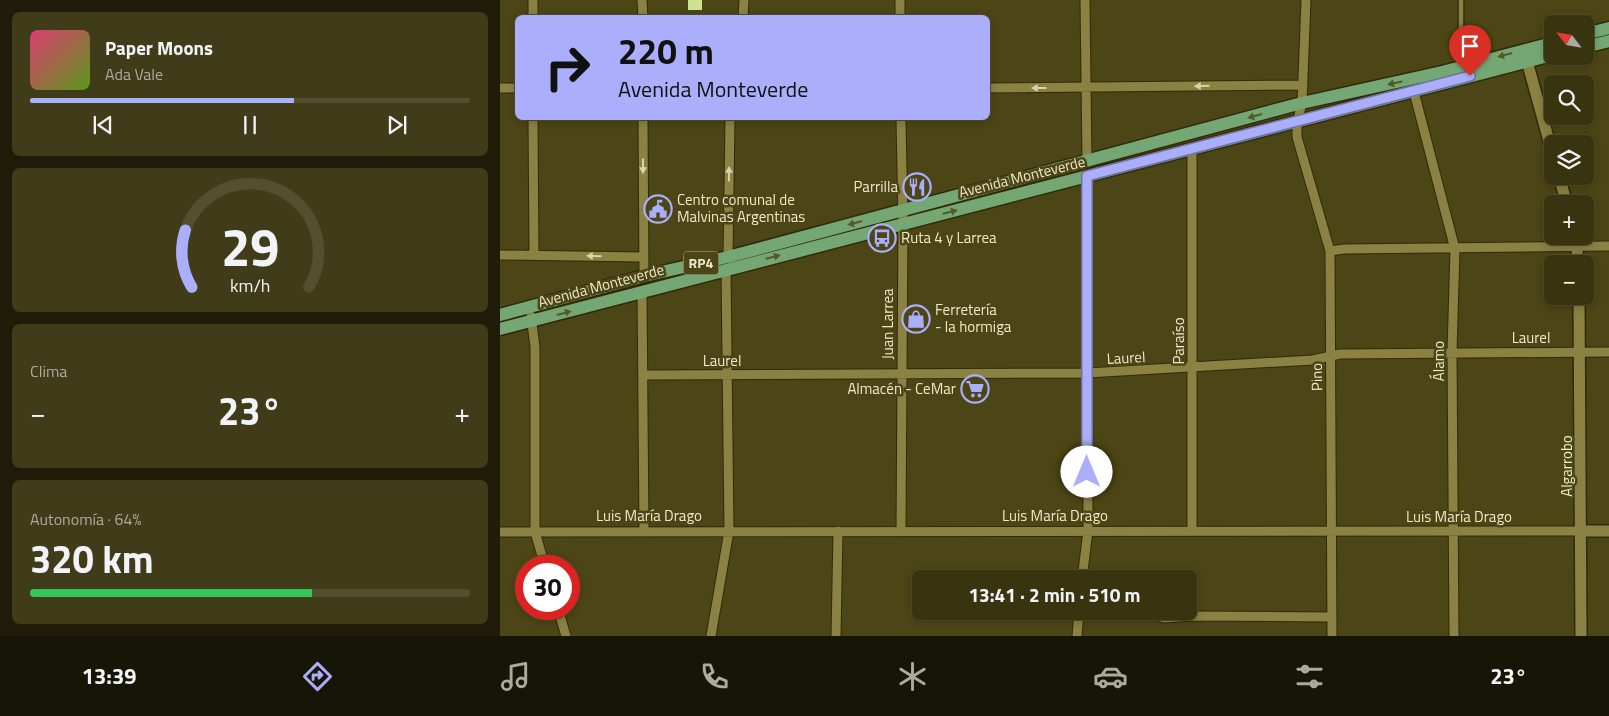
<!DOCTYPE html>
<html lang="es">
<head>
<meta charset="utf-8">
<style>
  :root { --surface:#393410; --page:#403c19; --text:#f1f3f6; --muted:#abaa9f; --line:#534f30; --accent:#abaffb }
  body { margin:0; font-family:"Titillium Web",sans-serif; background:var(--page); color:var(--text); height:100vh; display:flex; flex-direction:column; font-size:19px; white-space:nowrap }
  * { box-sizing:border-box; margin:0 }
  p { font-size:16px; color:var(--muted) }
  .icon { flex:none; width:28px; height:28px; fill:none; stroke:currentColor; stroke-width:2; stroke-linecap:round; stroke-linejoin:round }
  .map { position:relative; flex:1; overflow:hidden }
  .details { display:flex; flex-direction:column; gap:12px; padding:12px; background:#1f1d09; width:500px }
  .details>* { flex:none }
  .guide { position:absolute; left:15px; top:15px; width:475px; height:105px; border-radius:8px; box-shadow:0 2px 8px #0003,0 0 0 1px var(--line); background:#abaffb; color:#111; overflow:hidden }
  .needle { width:32px; rotate:301deg }
  .tools { position:absolute; left:1044px; top:15px; display:grid; gap:10px }
  .tools a { display:grid; place-items:center; width:50px; height:50px; border-radius:8px; background:var(--surface); box-shadow:0 2px 8px #0003,0 0 0 1px var(--line); font-size:25px }
  .speed { position:absolute; left:15px; top:555px; display:flex; gap:10px; font-size:25px; font-weight:700; text-align:center }
  .speed>* { display:grid; place-content:center; width:65px; height:65px; border-radius:50%; background:var(--surface); box-shadow:0 2px 8px #0003,0 0 0 1px var(--line); line-height:1 }
  .speed .limit { border:8px solid #d22; background:#fff; color:#111 }
  .pin { position:absolute; display:grid; place-items:center; width:42px; height:42px; color:#fff; margin:-51px -21px; border-radius:50% 50% 50% 0; rotate:-45deg; box-shadow:0 0 5px #0007 }
  .pin .icon { rotate:45deg }
  .me { position:absolute; width:55px; margin:-28px; rotate:0deg; stroke-linejoin:round; filter:drop-shadow(0 0 4px #0008) }
  .turn { display:flex; align-items:center; gap:18px; height:105px; padding:0 20px; font-size:22px }
  .turn .icon { width:65px; height:65px; stroke-width:2.5 }
  .turn b { display:block; font-size:35px; line-height:42px }
  .big { font-size:38px; font-weight:700; line-height:1.1 }
  .details .card { flex:1; display:flex; flex-direction:column; justify-content:center; gap:8px; min-width:0; padding:0 18px; border-radius:8px; background:var(--page) }
  .details .dial { align-items:center; gap:0 }
  .dial svg { height:130px; overflow:visible; fill:none; stroke:var(--line); stroke-width:7; stroke-linecap:round; text-anchor:middle }
  .dial text { fill:var(--text); stroke:none }
  .song { display:flex; align-items:center; gap:15px }
  .cover { width:60px; height:60px; border-radius:8px; background:linear-gradient(135deg,hsl(340 70% 55%),hsl(90 70% 35%)) }
  .played { height:5px; border-radius:2px; background:linear-gradient(90deg,var(--accent) 60%,var(--line) 60%) }
  .keys { display:flex; justify-content:space-around; direction:ltr }
  .heat { display:flex; justify-content:space-between; align-items:center; font-size:28px; direction:ltr }
  .charge { height:8px; border-radius:4px; background:linear-gradient(90deg,#34c759 64%,var(--line) 0) }
  .trip { position:absolute; left:412px; top:570px; width:285px; height:50px; border-radius:8px; background:var(--surface); box-shadow:0 2px 8px #0003,0 0 0 1px var(--line); font-weight:700; line-height:50px; text-align:center }
  .tabs { display:flex; height:80px; justify-content:space-around; align-items:center; background:#171506; color:var(--muted) }
  .tabs .icon { width:35px; height:35px }
  .tabs .active { color:var(--accent) }
  .tabs b { font-size:22px; color:var(--text) }
  main { display:flex; flex:1; min-height:0 }
  .map>svg:first-child { display:block }
  .building { fill:#cde390 }
  .lines { fill:none; stroke-linecap:round; stroke-linejoin:round }
  .service-casing { stroke:#302b0a; stroke-width:7 }
  .minor-casing { stroke:#302b0a; stroke-width:11 }
  .tertiary-casing { stroke:#302b0a; stroke-width:14 }
  .primary-casing { stroke:#302b0a; stroke-width:15 }
  .service { stroke:#8a8143; stroke-width:4.5 }
  .minor { stroke:#8a8143; stroke-width:9 }
  .tertiary { stroke:#8a8143; stroke-width:11 }
  .primary { stroke:#75a774; stroke-width:12 }
  .oneway { fill:#545928 }
  .oneway2 { fill:#d8d3ad }
  .route-casing { stroke:#6f72a3; stroke-width:12 }
  .route { stroke:#abaffb; stroke-width:9 }
  .labels { text-anchor:middle; stroke-width:5; stroke-linejoin:round; paint-order:stroke }
  .shield { fill:#4c4515; stroke:#bcb792; stroke-width:1 }
  .shield-label { font-size:14px; font-weight:bold; fill:#ece8c8 }
  .street-label { font-size:15px; fill:#ece8c8; stroke:#4c4515 }
  .poi-label { font-size:15px; fill:#ece8c8; stroke:#4c4515; text-anchor:start }
</style>
</head>
<body>
<main>
<section class="details">
<div class="card">
<div class="song"><i class="cover"></i><div><b>Paper Moons</b><p>Ada Vale</p></div></div>
<div class="played"></div>
<div class="keys"><svg class="icon" aria-label="previous" viewBox="0 0 24 24"><path d="M18 5L8 12l10 7zM5 5v14"/></svg><svg class="icon" aria-label="pause" viewBox="0 0 24 24"><path d="M8 5v14M16 5v14"/></svg><svg class="icon" aria-label="next" viewBox="0 0 24 24"><path d="M6 5l10 7-10 7zM19 5v14"/></svg></div>
</div>
<div class="card dial"><svg viewBox="0 0 100 80">
<path d="M14 69A42 42 0 1 1 86 69"/>
<path d="M14 69A42 42 0 0 1 10 34" stroke="#abaffb"/>
<text x="50" y="56" font-size="32" font-weight="700">29</text>
<text x="50" y="72" font-size="11">km/h</text>
</svg></div>
<div class="card"><p>Clima</p>
<div class="heat"><a>−</a><b class="big">23°</b><a>+</a></div>
</div>
<div class="card"><p>Autonomía · 64%</p><b class="big">320 km</b><div class="charge"></div></div>
</section>
<div class="map">
<svg width="1109" height="636" viewBox="0 0 1109 636">
  <rect width="100%" height="100%" fill="#4c4515"/>
  <path class="building" d="M188,0H202V10H188Z
    M150,202L166,203V217L150,216Z"/>
  <g class="lines">
    <g class="service-casing">
      <path id="service" d="M961,0V29L968,64"/>
    </g>
    <g class="minor-casing">
      <path id="minor" d="M33,0V18
        M142,0L143,18
        M400,0V18
        M585,0L587,162
        M806,0L802,103L797,123V137L830,251L832,636
        M243,18L244,0
        M0,88H18
        M488,88L803,85
        M914,92L955,249L952,352L954,636
        M33,118L34,255
        M143,118L144,276
        M401,118L403,224L401,530
        M692,150V531
        M830,251L844,249L1109,246
        M0,255L143,257
        M228,257L230,118
        M142,292L144,531
        M31,316L35,347V532L45,566
        M144,375L587,373L813,360L840,354L1109,352
        M0,532L1082,531
        M582,579L588,531L587,176
        M58,609L66,636
        M638,611L664,618L692,616L832,617
        M211,636L229,531L226,269
        M336,636L338,531
        M577,636L579,611"/>
    </g>
    <g class="tertiary-casing">
      <path id="tertiary" d="M1027,61L1052,152
        M1059,176L1067,204
        M1076,236L1078,264
        M1079,296L1081,636
        M1082,531H1109"/>
    </g>
    <g class="primary-casing">
      <path id="primary" d="M1085,34L1109,28
        M1085,47L1109,41
        M0,315L144,276L228,257L802,103L942,72L1052,43
        M0,329L1052,55"/>
    </g>
    <use href="#service" class="service"/>
    <use href="#minor" class="minor"/>
    <use href="#tertiary" class="tertiary"/>
    <use href="#primary" class="primary"/>
  </g>
  <defs><path id="oneway-solid" d="M-6-.8H1V-3.2L6.5 0L1 3.2V.8H-6Z" transform="scale(1.25)"/></defs>
  <g class="oneway">
    <use href="#oneway-solid" transform="translate(1005 55) rotate(165)"/>
    <use href="#oneway-solid" transform="translate(895 83) rotate(168)"/>
    <use href="#oneway-solid" transform="translate(755 116) rotate(165)"/>
    <use href="#oneway-solid" transform="translate(450 212) rotate(-14)"/>
    <use href="#oneway-solid" transform="translate(355 223) rotate(165)"/>
    <use href="#oneway-solid" transform="translate(273 257) rotate(-14)"/>
    <use href="#oneway-solid" transform="translate(64 313) rotate(-15)"/>
  </g>
  <g class="oneway2">
    <use href="#oneway-solid" transform="translate(702 86) rotate(179)"/>
    <use href="#oneway-solid" transform="translate(539 88) rotate(-180)"/>
    <use href="#oneway-solid" transform="translate(143 166) rotate(90)"/>
    <use href="#oneway-solid" transform="translate(229 174) rotate(-89)"/>
    <use href="#oneway-solid" transform="translate(94 256) rotate(-179)"/>
  </g>
  <g class="lines">
    <g class="route-casing">
      <path id="route" d="M587,472V176L970,76"/>
    </g>
    <use href="#route" class="route"/>
  </g>
  <defs>
    <g id="restaurant-ring" transform="scale(1.4375)"><circle r="9.5" fill="#4c4515" stroke="#abaffb" stroke-width="1.5"/><path d="M-5-6h1v4h1v-4h1v4h1v-4h1v5L-1.5 .5V6h-2V.5L-5-1ZM5-6V6H3V1.5H1.5Q1.5-4 5-6Z" fill="#abaffb"/></g>
    <g id="civic-ring" transform="scale(1.4375)"><circle r="9.5" fill="#4c4515" stroke="#abaffb" stroke-width="1.5"/><path d="M-.6-6.5H3V-4.5H.6V-3L4-1V1h2V6H-6V1h2V-1L-.6-3ZM-1.2 2.5V6h2.4V2.5Z" fill="#abaffb"/></g>
    <g id="bus-ring" transform="scale(1.4375)"><circle r="9.5" fill="#4c4515" stroke="#abaffb" stroke-width="1.5"/><path d="M-5-6H5V4H4V6H2V4H-2V6H-4V4H-5ZM-3.5-4V0h7V-4ZM-3.5 1.2v1.5H-2V1.2ZM2 1.2v1.5H3.5V1.2Z" fill="#abaffb"/></g>
    <g id="shop-ring" transform="scale(1.4375)"><circle r="9.5" fill="#4c4515" stroke="#abaffb" stroke-width="1.5"/><path d="M-5-2.5h2.3a2.7 3.5 0 0 1 5.4 0H5L5.5 6h-11ZM-1.5-2.5h3a1.5 2.3 0 0 0-3 0Z" fill="#abaffb"/></g>
    <g id="supermarket-ring" transform="scale(1.4375)"><circle r="9.5" fill="#4c4515" stroke="#abaffb" stroke-width="1.5"/><path d="M-6-5.5h2.5l.6 2H6L4.5 2H-2.5L-4.4-4H-6ZM-1.5 3.2a1.3 1.3 0 1 0 .1 0ZM3 3.2a1.3 1.3 0 1 0 .1 0Z" fill="#abaffb"/></g>
  </defs>
  <g fill-rule="evenodd">
    <use href="#restaurant-ring" x="417" y="187"/>
    <use href="#civic-ring" x="158" y="209"/>
    <use href="#bus-ring" x="382" y="238"/>
    <use href="#shop-ring" x="416" y="319"/>
    <use href="#supermarket-ring" x="475" y="389"/>
  </g>
  <g class="labels">
    <rect class="shield" x="183.5" y="251.5" width="35" height="23" rx="4"/>
    <g class="shield-label">
      <text x="201" y="268">RP4</text>
    </g>
    <g class="street-label">
      <text transform="translate(522 177) rotate(-14)" y="5">Avenida Monteverde</text>
      <text transform="translate(101 286) rotate(-15)" y="5">Avenida Monteverde</text>
      <text transform="translate(388 324) rotate(-90)" y="5">Juan Larrea</text>
      <text x="1031" y="343">Laurel</text>
      <text transform="translate(679 341) rotate(-90)" y="5">Paraíso</text>
      <text transform="translate(626 358) rotate(-3)" y="5">Laurel</text>
      <text x="222" y="366">Laurel</text>
      <text transform="translate(939 361) rotate(-90)" y="5">Álamo</text>
      <text transform="translate(817 377) rotate(-91)" y="5">Pino</text>
      <text transform="translate(1067 466) rotate(-90)" y="5">Algarrobo</text>
      <text x="149" y="521">Luis María Drago</text>
      <text x="555" y="521">Luis María Drago</text>
      <text x="959" y="522">Luis María Drago</text>
    </g>
    <g class="poi-label">
      <text x="398" y="192" text-anchor="end">Parrilla</text>
      <text x="177" y="205">Centro comunal de<tspan x="177" dy="17">Malvinas Argentinas</tspan></text>
      <text x="401" y="243">Ruta 4 y Larrea</text>
      <text x="435" y="315">Ferretería<tspan x="435" dy="17">- la hormiga</tspan></text>
      <text x="456" y="394" text-anchor="end">Almacén - CeMar</text>
    </g>
  </g>
</svg>
<div class="tools">
<a><svg class="needle" viewBox="-14 -14 28 28"><path d="M0-13l5 13h-10z" fill="#e53935"/><path d="M0 13l5-13h-10z" fill="#abaa9f"/></svg></a>
<a><svg class="icon" aria-label="search" viewBox="0 0 24 24"><circle cx="10" cy="10" r="6"/><path d="M15 15l6 6"/></svg></a>
<a><svg class="icon" aria-label="layers" viewBox="0 0 24 24"><path d="M12 4l9 5-9 5-9-5zM3 14l9 5 9-5"/></svg></a>
<a>+</a>
<a>−</a>
</div>
<div class="speed"><div class="limit">30</div></div>
<div class="pin" style="left:970px;top:76px;background:#d93025"><svg class="icon" aria-label="arrive" viewBox="0 0 24 24"><path d="M6 21V4h12l-3 4 3 4H6"/></svg></div>
<svg class="me" style="left:587px;top:472px" viewBox="-20 -20 40 40"><circle r="19" fill="#fff"/><path d="M0-13L10 11 0 6-10 11z" fill="#abaffb"/></svg>
<div class="trip">13:41 · 2 min · 510 m</div>
<div class="guide">
<div class="turn"><svg class="icon" aria-label="right" viewBox="0 0 24 24"><path d="M7 20v-9h11M14 6l5 5-5 5"/></svg><div><b>220 m</b>Avenida Monteverde</div></div>
</div>
</div>
</main>
<nav class="tabs">
<b>13:39</b>
<svg class="icon active" aria-label="directions" viewBox="0 0 24 24"><path d="M12 3l9 9-9 9-9-9zM9 14v-3h6M13 9l2 2-2 2"/></svg>
<svg class="icon" aria-label="music" viewBox="0 0 24 24"><path d="M9 18V5l10-2v13"/><circle cx="6" cy="18" r="3"/><circle cx="16" cy="16" r="3"/></svg>
<svg class="icon" aria-label="phone" viewBox="0 0 24 24"><path d="M5 4h4l2 5-3 2q2 4 5 5l2-3 5 2v4C11 20 4 13 5 4z"/></svg>
<svg class="icon" aria-label="climate" viewBox="0 0 24 24"><path d="M12 3v18M4 7l16 10M4 17L20 7"/></svg>
<svg class="icon" aria-label="car" viewBox="0 0 24 24"><path d="M5 17H2v-5l4-1 3-4h7l3 4 3 1v5h-3M9 17h6M6 11h13"/><circle cx="7" cy="17" r="2"/><circle cx="17" cy="17" r="2"/></svg>
<svg class="icon" aria-label="filters" viewBox="0 0 24 24"><path d="M4 7h16M4 17h16"/><circle cx="9" cy="7" r="2"/><circle cx="15" cy="17" r="2"/></svg>
<b>23°</b>
</nav>
</body>
</html>
